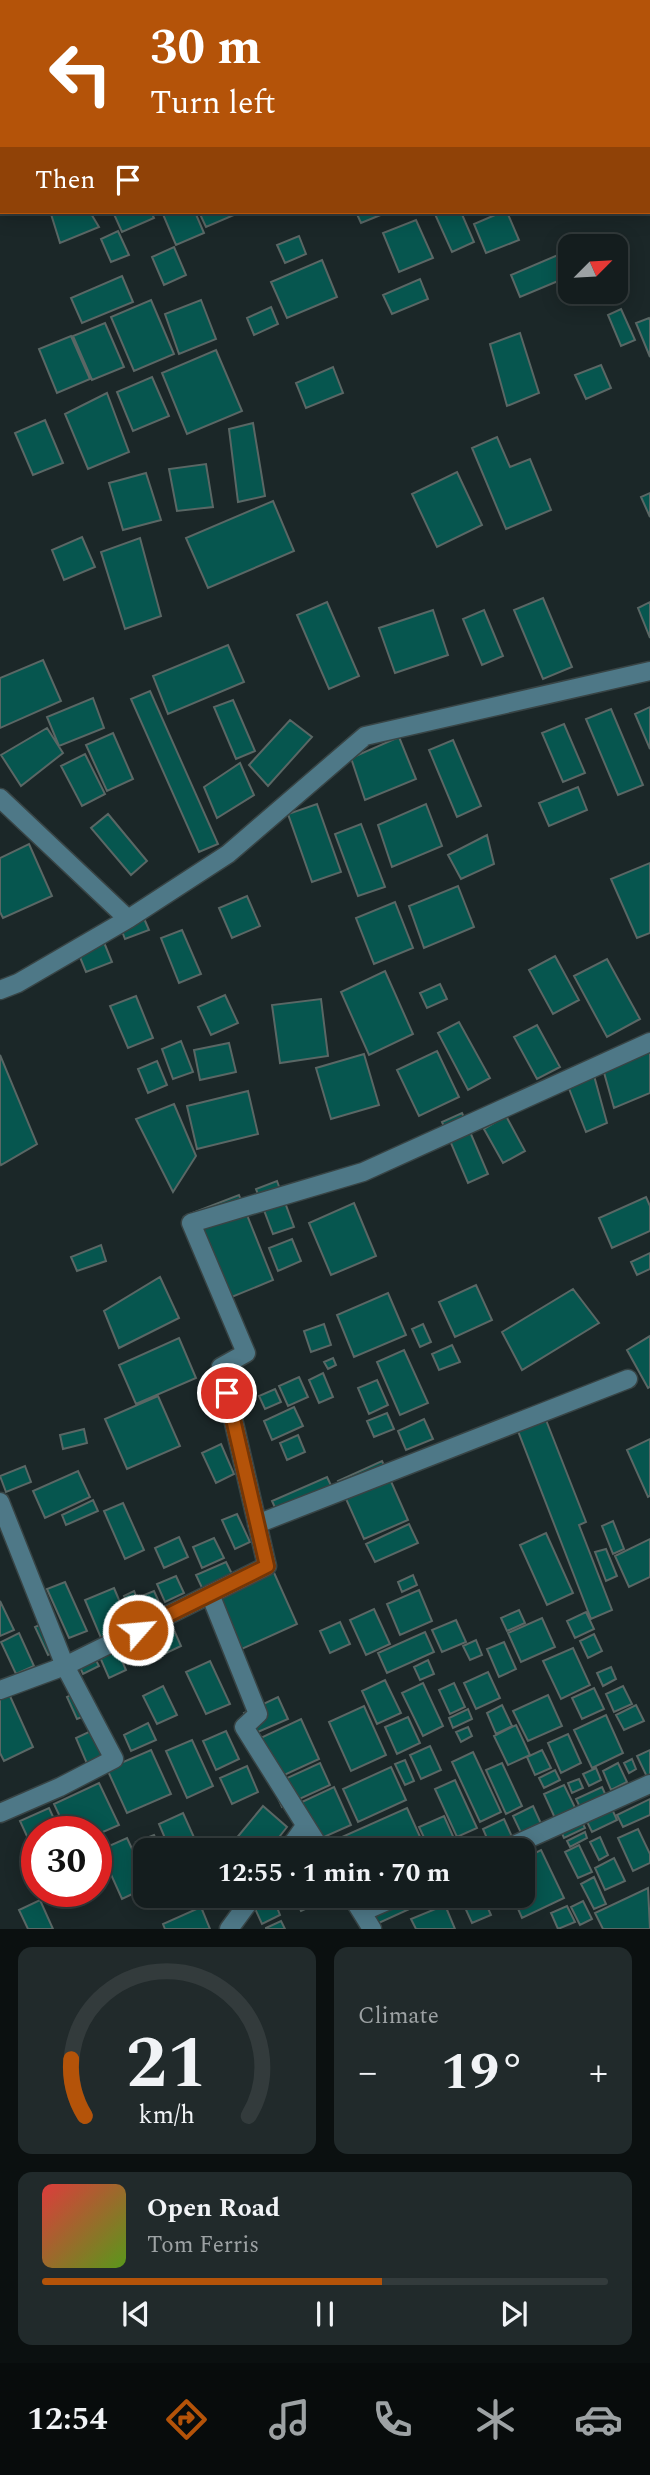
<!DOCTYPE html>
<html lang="en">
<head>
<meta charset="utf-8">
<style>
  :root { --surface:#141d1e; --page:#212a2b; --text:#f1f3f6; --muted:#9da2a4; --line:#333b3c; --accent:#b45309 }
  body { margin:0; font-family:Spectral,serif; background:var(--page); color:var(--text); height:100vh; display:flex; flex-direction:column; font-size:26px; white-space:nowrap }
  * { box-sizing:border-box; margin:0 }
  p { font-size:23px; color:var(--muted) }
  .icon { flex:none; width:38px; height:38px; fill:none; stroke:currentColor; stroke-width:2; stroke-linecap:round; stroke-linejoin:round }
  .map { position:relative; height:1929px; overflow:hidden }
  .drawer { display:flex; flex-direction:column; gap:18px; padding:18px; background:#0b1010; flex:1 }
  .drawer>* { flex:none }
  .top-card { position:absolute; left:0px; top:0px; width:651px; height:214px; box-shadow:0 4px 18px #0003,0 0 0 2px var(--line); background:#b45309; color:#fff; overflow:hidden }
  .needle { width:46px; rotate:66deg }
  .buttons { position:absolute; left:558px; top:234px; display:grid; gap:14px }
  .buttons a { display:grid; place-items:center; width:70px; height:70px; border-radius:14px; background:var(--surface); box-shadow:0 4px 18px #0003,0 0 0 2px var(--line); font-size:35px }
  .speed { position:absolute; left:21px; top:1816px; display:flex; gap:14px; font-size:35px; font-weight:700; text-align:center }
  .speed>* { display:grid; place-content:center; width:91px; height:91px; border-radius:50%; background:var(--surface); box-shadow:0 4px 18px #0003,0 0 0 2px var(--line); line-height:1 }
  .speed .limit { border:10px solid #d22; background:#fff; color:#111 }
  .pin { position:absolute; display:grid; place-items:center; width:60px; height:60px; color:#fff; margin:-30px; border:4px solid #fff; border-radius:50%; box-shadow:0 2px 7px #0007 }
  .me { position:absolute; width:77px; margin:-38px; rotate:63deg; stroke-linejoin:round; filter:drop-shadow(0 0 5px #0008) }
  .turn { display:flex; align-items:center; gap:24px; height:147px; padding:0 35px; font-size:32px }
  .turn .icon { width:91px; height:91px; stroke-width:2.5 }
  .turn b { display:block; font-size:49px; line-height:60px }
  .then { display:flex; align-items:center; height:66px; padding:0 35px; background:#0003; gap:14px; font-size:26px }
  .big { font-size:52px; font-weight:700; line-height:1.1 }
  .drawer .card { flex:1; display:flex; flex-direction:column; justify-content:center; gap:10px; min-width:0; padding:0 24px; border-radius:14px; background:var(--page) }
  .drawer .dial { align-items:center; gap:0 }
  .dial svg { height:182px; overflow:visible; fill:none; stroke:var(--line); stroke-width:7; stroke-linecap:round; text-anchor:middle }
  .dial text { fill:var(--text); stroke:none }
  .song { display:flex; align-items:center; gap:21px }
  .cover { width:84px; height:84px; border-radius:10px; background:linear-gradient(135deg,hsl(0 70% 55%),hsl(90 70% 35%)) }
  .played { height:7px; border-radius:4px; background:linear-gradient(90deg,var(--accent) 60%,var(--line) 60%) }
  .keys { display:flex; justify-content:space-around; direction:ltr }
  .heat { display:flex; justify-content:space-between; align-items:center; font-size:38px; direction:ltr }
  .drawer .tiles { flex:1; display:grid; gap:18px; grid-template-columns:1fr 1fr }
  .card:last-child { grid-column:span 2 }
  .trip { position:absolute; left:133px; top:1838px; width:402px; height:70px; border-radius:14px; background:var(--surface); box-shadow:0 4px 18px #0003,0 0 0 2px var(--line); font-weight:700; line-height:70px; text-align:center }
  .tabs { display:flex; height:112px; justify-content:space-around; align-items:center; background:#080c0c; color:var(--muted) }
  .tabs .icon { width:49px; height:49px }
  .tabs .current { color:var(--accent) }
  .tabs b { font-size:32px; color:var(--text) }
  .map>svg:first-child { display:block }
  .building { fill:#06564f; stroke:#5a6765; stroke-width:2 }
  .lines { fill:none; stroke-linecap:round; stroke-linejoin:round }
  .minor-casing { stroke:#384445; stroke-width:21 }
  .minor { stroke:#4e7887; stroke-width:18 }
  .route-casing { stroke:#753606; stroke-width:18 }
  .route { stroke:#b45309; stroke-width:12 }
</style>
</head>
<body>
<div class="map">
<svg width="650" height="1929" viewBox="0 0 650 1929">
  <rect width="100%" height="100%" fill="#1b2728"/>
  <path class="building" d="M155,0H200L201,2H151Z
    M0,22L2,26L0,69Z
    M64,212H90L99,227L60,243L51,214Z
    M113,212H151L154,218L122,232Z
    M162,212H195L204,233L176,245Z
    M199,212H233L234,215L206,227Z
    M356,212H388L361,223Z
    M434,212H461L474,242L452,252Z
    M502,212H507L519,240L486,253L474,224Z
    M416,220L433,258L399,272L383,233Z
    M118,231L129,255L111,262L101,239Z
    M299,236L306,254L285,263L277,245Z
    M174,247L186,275L164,285L152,257Z
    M565,252L570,264V276L520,297L511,275Z
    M322,260L337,297L287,318L271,282Z
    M122,276L133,302L82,323L71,298Z
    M420,279L428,299L392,314L383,295Z
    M151,300L174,354L134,371L111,317Z
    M201,300L216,339L179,354L165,314Z
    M271,307L278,324L254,335L247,318Z
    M621,309L635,340L621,346L608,315Z
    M649,318L650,320V357L636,323Z
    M105,323L124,367L92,380L73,336Z
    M520,333L539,393L507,406L490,344Z
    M71,336L90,379L57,393L39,349Z
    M216,350L242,411L187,434L162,373Z
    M601,365L611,388L586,399L575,375Z
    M333,367L343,393L306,408L296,383Z
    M152,377L169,416L133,431L117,392Z
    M107,393L129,452L88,469L65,414Z
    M45,420L63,463L33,475L15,433Z
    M253,423L265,496L238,502L229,429Z
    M497,437L510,467L530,459L551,510L506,529L472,448Z
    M206,464L213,507L177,511L169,469Z
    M457,472L482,525L437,547L412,494Z
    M146,473L161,520L123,530L109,483Z
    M650,493V517L641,497Z
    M273,501L294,551L208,588L186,538Z
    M82,537L95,567L64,580L52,550Z
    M140,538L161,616L125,629L101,552Z
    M543,598L572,667L543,679L514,610Z
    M327,602L359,676L329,689L297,615Z
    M650,602V638L638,608Z
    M433,610L448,655L395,673L379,628Z
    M484,610L503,656L482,665L463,619Z
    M228,645L244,682L168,714L153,676Z
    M43,660L61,701L0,728V678Z
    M150,691L218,844L199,852L131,699Z
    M93,698L104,728L59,746L47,717Z
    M233,700L255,751L236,759L214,707Z
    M650,707V749L635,714Z
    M611,709L643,785L618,795L586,719Z
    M290,720L312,737L268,786L249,765Z
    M564,724L585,773L563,782L542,733Z
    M47,728L63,753L21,786L1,755Z
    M113,733L133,779L107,791L86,745Z
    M399,737L416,779L365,800L351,758Z
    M453,740L481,806L457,817L429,750Z
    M85,754L105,794L82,806L61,766Z
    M240,763L254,795L217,818L204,787Z
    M578,787L587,810L549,826L539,803Z
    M317,804L341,872L312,882L288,814Z
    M426,804L442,846L392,867L378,825Z
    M108,814L147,861L131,875L91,828Z
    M361,824L385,887L358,896L335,834Z
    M487,835L494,864L461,879L448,855Z
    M29,844L52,896L3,918L0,912V858Z
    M650,863V933L637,938L611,879Z
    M458,886L474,927L424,948L409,906Z
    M247,896L260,926L232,938L219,908Z
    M395,902L413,948L374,964L356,918Z
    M143,916L149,930L125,939L120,926Z
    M182,930L201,974L179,983L161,938Z
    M101,935L112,962L86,972L75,945Z
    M555,956L579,1000L553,1014L529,970Z
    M607,959L640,1019L607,1037L574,976Z
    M385,971L413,1034L369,1055L341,992Z
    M440,984L447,999L427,1008L420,993Z
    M225,995L238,1023L211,1035L198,1007Z
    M136,996L153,1038L128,1048L110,1006Z
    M321,999L328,1056L280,1063L272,1005Z
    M459,1022L490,1078L468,1090L438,1033Z
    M537,1025L560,1067L537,1079L514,1037Z
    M181,1041L193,1072L173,1079L162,1049Z
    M229,1043L236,1072L200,1080L194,1050Z
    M650,1047V1093L614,1108L603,1069Z
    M437,1051L459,1097L419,1116L397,1070Z
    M364,1054L379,1105L331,1119L316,1068Z
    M0,1055L37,1144L1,1165L0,1163Z
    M157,1061L167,1085L148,1093L138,1069Z
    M593,1072L607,1123L586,1132L568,1086Z
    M248,1091L258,1134L197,1149L187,1106Z
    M174,1104L196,1156L173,1192L136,1119Z
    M462,1113L488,1174L468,1183L442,1122Z
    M506,1116L525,1151L503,1163L484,1129Z
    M277,1181L294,1227L273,1234L256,1189Z
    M239,1195L273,1280L222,1301L187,1215Z
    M646,1197L650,1206V1231L612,1248L599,1218Z
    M354,1203L376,1256L331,1275L309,1223Z
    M292,1239L301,1261L278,1271L269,1248Z
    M101,1245L106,1261L77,1271L71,1257Z
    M650,1253V1269L637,1275L631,1262Z
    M160,1277L179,1318L119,1348L104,1311Z
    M476,1285L492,1320L455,1337L439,1302Z
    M573,1289L599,1323L522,1370L502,1332Z
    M388,1293L406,1335L354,1357L337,1315Z
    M324,1324L331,1345L311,1352L304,1331Z
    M423,1324L431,1342L420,1347L412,1329Z
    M650,1336V1387L648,1388L627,1350Z
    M179,1338L196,1378L136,1404L119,1365Z
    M452,1345L460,1362L439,1370L432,1354Z
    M404,1350L428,1403L400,1415L377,1362Z
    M333,1358L336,1365L328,1369L324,1362Z
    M323,1373L333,1397L319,1403L309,1380Z
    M299,1377L308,1397L288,1406L279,1386Z
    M377,1380L388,1405L369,1414L358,1388Z
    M275,1389L281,1402L265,1409L259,1396Z
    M158,1396L180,1446L127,1469L105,1419Z
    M294,1407L303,1426L272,1440L264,1421Z
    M387,1413L394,1429L374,1437L367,1421Z
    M424,1419L433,1439L406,1450L398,1431Z
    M546,1420L586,1522L579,1525L612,1610L591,1619L518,1431Z
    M84,1429L87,1443L63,1449L60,1435Z
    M298,1435L305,1452L287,1460L280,1443Z
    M650,1439V1496L648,1497L627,1450Z
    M221,1444L234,1474L216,1483L202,1453Z
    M382,1461L408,1520L364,1539L338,1481Z
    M25,1466L31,1482L6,1492L0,1476Z
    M78,1471L90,1497L45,1518L33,1491Z
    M327,1477L336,1496L281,1521L272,1501Z
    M93,1500L98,1511L66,1525L62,1515Z
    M123,1503L144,1550L125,1559L104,1511Z
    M237,1514L250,1542L235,1549L222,1520Z
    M613,1521L624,1549L613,1554L602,1526Z
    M409,1524L418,1543L375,1562L366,1544Z
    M546,1533L573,1593L547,1605L520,1545Z
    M179,1537L188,1557L164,1568L155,1548Z
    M214,1538L224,1558L202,1568L193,1547Z
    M650,1539V1577L629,1587L615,1556Z
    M606,1549L617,1576L606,1581L595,1552Z
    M226,1562L233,1576L203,1590L196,1575Z
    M271,1566L297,1624L235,1652L209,1594Z
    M413,1575L417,1585L402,1592L398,1582Z
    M176,1576L184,1593L165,1602L157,1584Z
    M65,1582L87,1631L69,1638L47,1589Z
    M114,1588L130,1626L101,1638L85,1600Z
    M419,1590L432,1621L400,1635L387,1604Z
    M134,1591L137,1598L154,1591L159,1602L132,1614L124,1596Z
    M0,1601L14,1630L0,1636Z
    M374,1609L390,1644L366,1655L350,1620Z
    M519,1610L525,1623L507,1631L501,1618Z
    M586,1612L594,1629L575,1638L567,1621Z
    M542,1618L555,1647L521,1662L508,1633Z
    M456,1620L466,1642L442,1652L432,1630Z
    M170,1621L181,1646L156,1658L145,1633Z
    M46,1622L59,1650L48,1655L35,1627Z
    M340,1622L350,1644L330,1653L320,1631Z
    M425,1632L434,1652L387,1673L378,1653Z
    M19,1633L34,1666L16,1674L1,1642Z
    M594,1634L602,1651L588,1658L580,1641Z
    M113,1640L126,1670L109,1678L96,1648Z
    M476,1640L482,1655L470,1660L463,1646Z
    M504,1642L516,1669L499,1677L487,1649Z
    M89,1647L99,1666L83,1674L74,1654Z
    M573,1648L590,1685L561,1699L543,1661Z
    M428,1660L434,1674L420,1680L414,1667Z
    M210,1661L230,1704L206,1714L186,1672Z
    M611,1667L616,1679L603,1686L597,1673Z
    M488,1672L500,1698L476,1709L464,1683Z
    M385,1680L401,1713L377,1724L362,1691Z
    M423,1683L443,1726L423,1736L402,1693Z
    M454,1683L465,1707L450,1714L439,1690Z
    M5,1685L33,1747L4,1761L0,1753V1687Z
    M163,1686L177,1715L157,1724L143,1696Z
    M623,1686L632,1704L614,1712L606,1694Z
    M594,1688L604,1709L582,1719L572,1698Z
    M80,1691L90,1714L77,1719L67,1697Z
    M548,1695L562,1726L528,1741L513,1711Z
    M278,1697L288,1719L253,1734L244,1713Z
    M502,1705L512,1726L496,1734L487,1713Z
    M636,1705L644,1721L624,1730L616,1715Z
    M364,1706L386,1755L351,1771L329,1722Z
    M468,1709L472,1719L453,1728L449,1718Z
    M606,1715L623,1753L592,1768L574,1730Z
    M408,1717L420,1743L397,1754L385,1727Z
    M301,1719L319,1759L271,1781L254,1741Z
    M148,1723L156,1740L131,1751L124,1735Z
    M516,1725L530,1755L508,1765L494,1736Z
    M468,1727L472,1736L461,1742L456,1732Z
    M93,1730L106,1758L88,1766L76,1738Z
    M226,1731L239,1759L216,1770L203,1741Z
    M568,1734L581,1763L561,1773L548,1743Z
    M192,1740L213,1786L187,1798L166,1751Z
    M430,1746L441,1770L421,1779L410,1755Z
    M151,1750L171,1794L127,1813L107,1769Z
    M542,1750L551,1768L535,1775L527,1757Z
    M650,1750V1783L637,1756Z
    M473,1752L501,1812L480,1822L452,1762Z
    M632,1759L636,1769L629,1773L624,1763Z
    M405,1760L414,1781L405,1785L395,1764Z
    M320,1763L330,1785L282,1807L272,1785Z
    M502,1763L522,1806L506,1814L486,1770Z
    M618,1763L627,1782L611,1790L603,1771Z
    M247,1766L258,1792L232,1804L220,1778Z
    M391,1767L406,1800L358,1822L343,1789Z
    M596,1768L601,1780L589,1786L583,1774Z
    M555,1770L560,1780L544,1788L539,1778Z
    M579,1779L583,1788L572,1793L568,1783Z
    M455,1780L477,1828L457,1837L435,1789Z
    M99,1783L119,1825L96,1835V1832H67L54,1804Z
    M564,1785L585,1828L564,1838L544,1794Z
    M334,1787L351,1825L306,1845L289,1808Z
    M602,1787L617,1820L592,1832L576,1799Z
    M650,1799V1815L623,1827L617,1815Z
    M263,1806L287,1827L269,1850H246L235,1840Z
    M533,1806L543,1828L523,1837L513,1816Z
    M49,1808L60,1832H37V1858L20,1821Z
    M407,1808L426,1850H326L324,1845Z
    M183,1813L197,1844L184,1850H170L159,1824Z
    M444,1816L456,1843L442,1850H430L419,1827Z
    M504,1819L518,1850H492L483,1829Z
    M638,1829L650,1854V1863L633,1871L618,1838Z
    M585,1832L587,1838L570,1847L567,1841Z
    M154,1835L161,1850H145V1862L136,1842Z
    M600,1837L608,1855L599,1860L590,1842Z
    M127,1838L145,1877V1888L122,1899L100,1850Z
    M579,1845L592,1872L578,1878L565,1852Z
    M541,1850L564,1898L522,1918L512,1895H523V1859Z
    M614,1858L625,1881L605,1890L595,1868Z
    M594,1877L606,1904L594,1909L581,1884Z
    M648,1888L650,1929H603L595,1913Z
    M212,1895H235L236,1897L217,1906Z
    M266,1895H272L280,1915L262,1924L252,1902Z
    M294,1895H318L321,1902L301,1911Z
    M355,1895H424L427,1901L370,1927Z
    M432,1895H458L437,1905Z
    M473,1895H482L491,1915L472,1923L462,1901Z
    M40,1900L53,1929H28L19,1910Z
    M583,1901L592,1919L580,1925L571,1907Z
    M445,1905L455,1929H416L411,1919Z
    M567,1906L575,1922L558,1929L551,1913Z
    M201,1907L210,1929H165L163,1924Z
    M281,1921L285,1929H266V1928Z"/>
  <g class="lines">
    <g class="minor-casing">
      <path id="minor" d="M0,798L128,919
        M0,990L18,983L128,919L228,854L365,736L650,671
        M0,1502L65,1666L114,1759L60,1787L0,1813
        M257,1524L628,1379
        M210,1594L258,1714L244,1727L321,1850
        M0,1690L65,1666L267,1566L221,1367L246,1353L191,1223L363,1172L650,1042
        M288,1850L305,1826
        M503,1850L650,1784
        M351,1895L372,1929
        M362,1912L401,1895
        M229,1929L254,1895"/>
    </g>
    <use href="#minor" class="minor"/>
  </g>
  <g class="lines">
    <g class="route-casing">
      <path id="route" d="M138,1630L267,1566L227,1393"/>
    </g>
    <use href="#route" class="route"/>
  </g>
</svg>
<div class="buttons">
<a><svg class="needle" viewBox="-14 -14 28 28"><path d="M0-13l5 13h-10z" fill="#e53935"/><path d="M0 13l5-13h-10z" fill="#9da2a4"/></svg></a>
</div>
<div class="speed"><div class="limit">30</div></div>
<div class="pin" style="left:227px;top:1393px;background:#d93025"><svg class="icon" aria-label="arrive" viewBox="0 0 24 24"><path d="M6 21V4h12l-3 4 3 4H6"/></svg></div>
<svg class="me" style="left:138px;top:1630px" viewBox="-20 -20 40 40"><circle r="17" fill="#b45309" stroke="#fff" stroke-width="3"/><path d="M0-11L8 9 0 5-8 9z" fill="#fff"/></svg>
<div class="trip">12:55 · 1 min · 70 m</div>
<div class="top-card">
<div class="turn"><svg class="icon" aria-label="left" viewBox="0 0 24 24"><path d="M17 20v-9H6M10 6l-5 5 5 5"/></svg><div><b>30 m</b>Turn left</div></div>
<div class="then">Then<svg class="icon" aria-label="arrive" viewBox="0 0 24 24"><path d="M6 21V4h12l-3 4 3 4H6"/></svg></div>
</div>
</div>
<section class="drawer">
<div class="tiles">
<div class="card dial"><svg viewBox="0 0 100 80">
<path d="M14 69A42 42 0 1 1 86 69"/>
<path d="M14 69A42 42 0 0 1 8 44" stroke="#b45309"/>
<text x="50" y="56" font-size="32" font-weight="700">21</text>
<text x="50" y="72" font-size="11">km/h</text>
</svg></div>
<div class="card"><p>Climate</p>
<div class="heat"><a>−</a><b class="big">19°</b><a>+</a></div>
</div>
<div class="card">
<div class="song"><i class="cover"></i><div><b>Open Road</b><p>Tom Ferris</p></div></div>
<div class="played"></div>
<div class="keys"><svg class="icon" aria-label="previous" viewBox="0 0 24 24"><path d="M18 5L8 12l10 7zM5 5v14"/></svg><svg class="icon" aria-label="pause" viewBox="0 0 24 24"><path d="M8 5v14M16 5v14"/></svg><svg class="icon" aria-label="next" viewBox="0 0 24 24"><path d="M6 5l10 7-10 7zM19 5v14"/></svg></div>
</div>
</div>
</section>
<nav class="tabs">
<b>12:54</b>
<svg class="icon current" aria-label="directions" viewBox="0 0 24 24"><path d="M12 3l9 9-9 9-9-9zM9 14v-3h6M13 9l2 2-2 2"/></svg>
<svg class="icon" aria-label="music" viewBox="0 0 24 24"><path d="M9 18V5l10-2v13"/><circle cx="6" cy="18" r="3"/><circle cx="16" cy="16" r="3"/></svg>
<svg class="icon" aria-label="phone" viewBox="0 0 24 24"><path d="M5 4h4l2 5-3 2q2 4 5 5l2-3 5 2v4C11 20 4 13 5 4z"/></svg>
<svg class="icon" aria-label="climate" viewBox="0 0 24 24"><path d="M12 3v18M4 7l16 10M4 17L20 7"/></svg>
<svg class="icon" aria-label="car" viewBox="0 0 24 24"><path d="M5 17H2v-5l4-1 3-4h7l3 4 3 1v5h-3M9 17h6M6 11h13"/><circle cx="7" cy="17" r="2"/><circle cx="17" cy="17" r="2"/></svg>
</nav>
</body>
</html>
